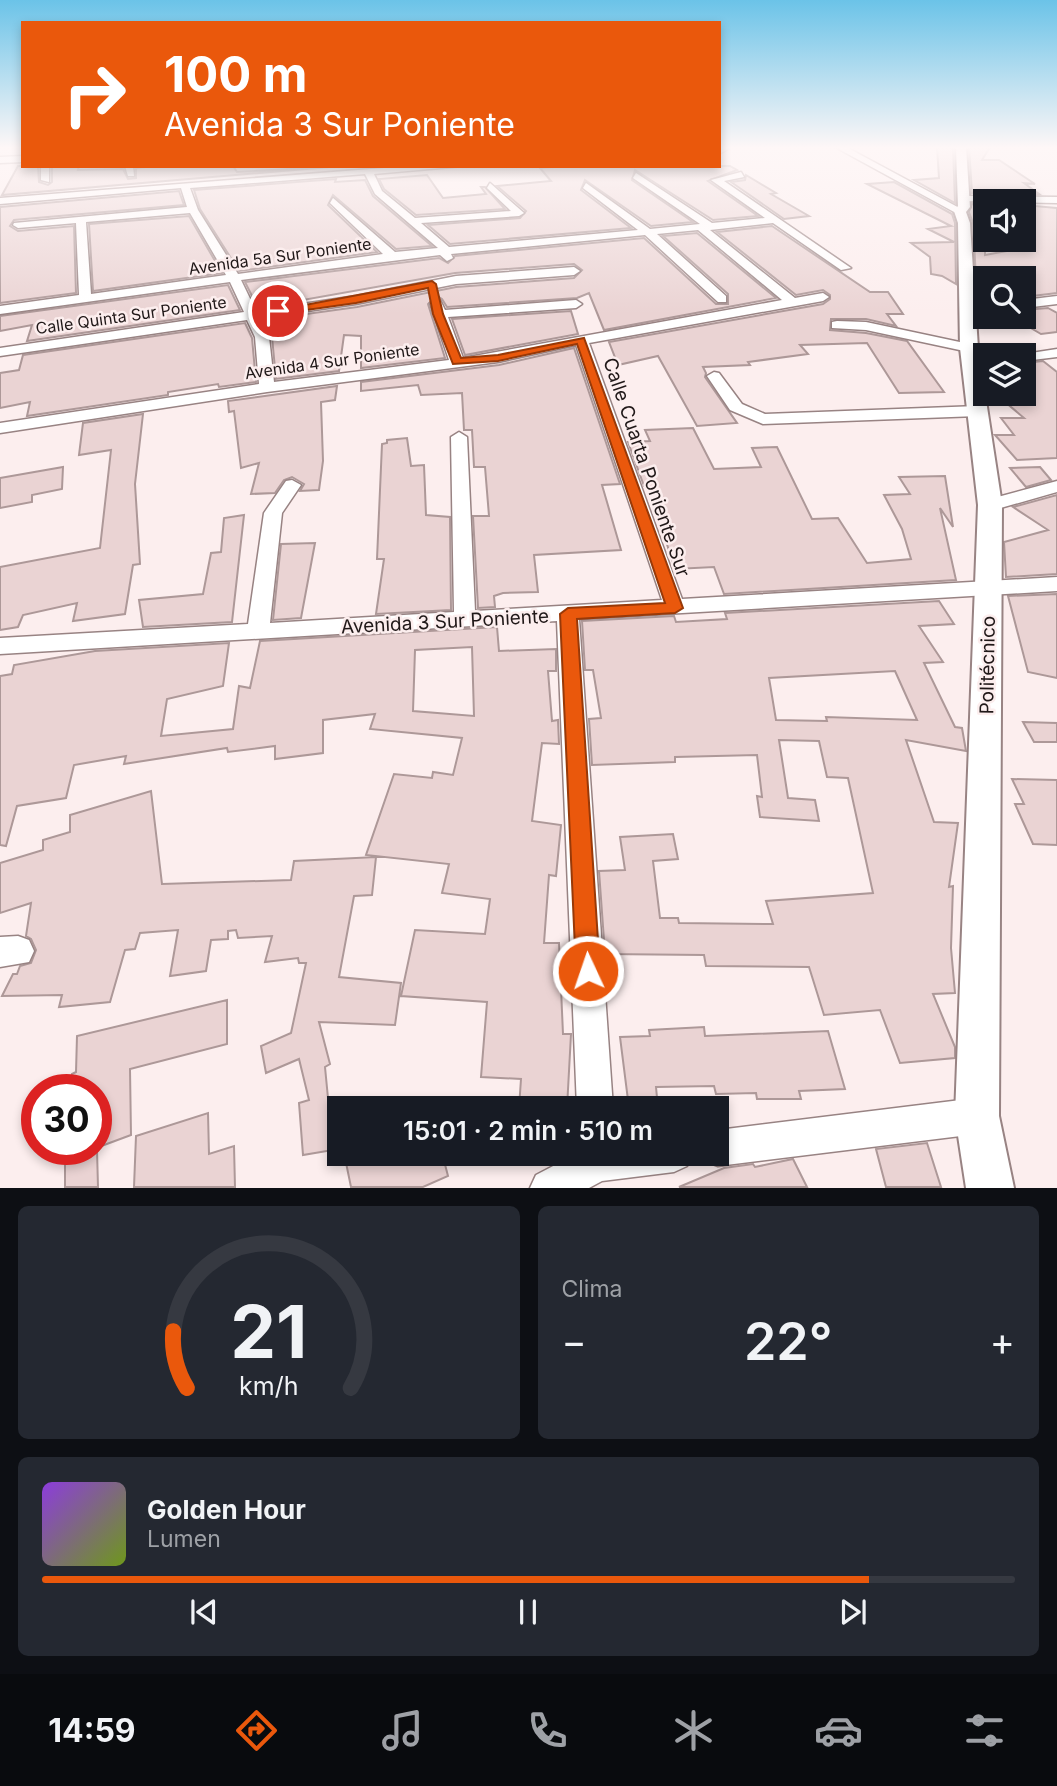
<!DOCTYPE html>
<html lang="es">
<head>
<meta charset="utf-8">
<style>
  :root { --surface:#171b24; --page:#242831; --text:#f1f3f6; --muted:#9ea1a6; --line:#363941; --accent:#ea580c }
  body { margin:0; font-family:Inter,sans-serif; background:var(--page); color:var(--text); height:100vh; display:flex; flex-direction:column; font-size:26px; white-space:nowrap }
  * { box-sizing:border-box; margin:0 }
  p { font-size:23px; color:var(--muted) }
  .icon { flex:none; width:38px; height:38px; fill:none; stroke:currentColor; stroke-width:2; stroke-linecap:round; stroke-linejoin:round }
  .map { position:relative; height:1188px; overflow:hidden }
  .drawer { display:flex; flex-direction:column; gap:18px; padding:18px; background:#0d0f14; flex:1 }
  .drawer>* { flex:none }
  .guide { position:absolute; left:21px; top:21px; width:700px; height:147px; border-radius:0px; box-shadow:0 4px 10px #0003; background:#ea580c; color:#fff; overflow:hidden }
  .controls { position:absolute; left:973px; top:189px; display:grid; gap:14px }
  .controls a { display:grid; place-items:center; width:63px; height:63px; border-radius:0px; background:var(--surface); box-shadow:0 4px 10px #0003; font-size:35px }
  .speed { position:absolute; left:21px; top:1074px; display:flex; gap:14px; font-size:35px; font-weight:700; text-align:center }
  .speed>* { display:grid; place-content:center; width:91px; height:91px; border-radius:50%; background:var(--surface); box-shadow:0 4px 10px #0003; line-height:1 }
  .speed .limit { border:10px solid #d22; background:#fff; color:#111 }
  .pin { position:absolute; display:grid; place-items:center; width:60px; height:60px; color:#fff; margin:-30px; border:4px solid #fff; border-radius:50%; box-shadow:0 2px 7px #0007 }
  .me { position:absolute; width:77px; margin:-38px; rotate:357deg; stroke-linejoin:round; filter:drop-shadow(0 0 5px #0008) }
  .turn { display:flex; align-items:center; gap:24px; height:147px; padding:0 28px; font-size:32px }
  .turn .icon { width:91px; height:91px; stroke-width:2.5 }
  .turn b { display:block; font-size:49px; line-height:60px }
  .big { font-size:52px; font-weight:600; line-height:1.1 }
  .drawer .tile { flex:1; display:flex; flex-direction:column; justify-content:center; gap:10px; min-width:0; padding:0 24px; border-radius:10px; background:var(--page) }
  .drawer .dial { align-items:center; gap:0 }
  .dial svg { height:182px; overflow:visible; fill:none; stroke:var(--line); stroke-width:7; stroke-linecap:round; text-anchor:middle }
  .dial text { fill:var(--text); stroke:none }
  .song { display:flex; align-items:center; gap:21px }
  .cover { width:84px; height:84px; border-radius:10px; background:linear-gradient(135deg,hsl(270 70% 55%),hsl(80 70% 35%)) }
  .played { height:7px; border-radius:4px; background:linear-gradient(90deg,var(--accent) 85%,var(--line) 85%) }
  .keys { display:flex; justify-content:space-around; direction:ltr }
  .heat { display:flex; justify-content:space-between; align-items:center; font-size:38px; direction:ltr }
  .drawer .tiles { flex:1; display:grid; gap:18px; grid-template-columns:1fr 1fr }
  .tile:last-child { grid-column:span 2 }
  .trip { position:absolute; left:327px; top:1096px; width:402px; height:70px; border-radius:0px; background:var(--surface); box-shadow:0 4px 10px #0003; font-weight:600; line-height:70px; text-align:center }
  .tabs { display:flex; height:112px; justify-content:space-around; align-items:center; background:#090b0e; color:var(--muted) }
  .tabs .icon { width:49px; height:49px }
  .tabs .active { color:var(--accent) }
  .tabs b { font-size:32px; color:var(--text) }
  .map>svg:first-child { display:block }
  .building { fill:#ead3d3; stroke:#ad9898; stroke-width:2; fill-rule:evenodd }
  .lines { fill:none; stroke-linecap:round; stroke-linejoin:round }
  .minor-casing { stroke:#988383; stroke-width:3 }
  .tertiary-casing { stroke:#988383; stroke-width:4 }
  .minor { fill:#fff; fill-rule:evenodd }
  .tertiary { fill:#fff; fill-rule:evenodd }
  .route { fill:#ea580c; stroke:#983908; stroke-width:2 }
  .labels { text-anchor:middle; stroke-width:5; stroke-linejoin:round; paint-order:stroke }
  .far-street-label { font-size:16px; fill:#201818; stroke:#fceeee }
  .street-label { font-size:19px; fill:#201818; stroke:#fceeee }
</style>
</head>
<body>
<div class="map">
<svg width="1057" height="1188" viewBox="0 0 1057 1188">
  <rect width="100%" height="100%" fill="#fceeee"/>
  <path class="building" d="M937,147H953L955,203L914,180L939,178Z
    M969,147H990L982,160H999L1035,184L1024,183L1039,194L972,193Z
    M18,166H38L39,182L48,185L52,182V166H79L78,170L123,169L128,179L136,178V168L155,166H233L237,172L341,166L2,195Z
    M568,166H730L737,170L708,181L758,216L713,220L635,170L632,180L693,222L651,226L585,180L581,190L631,228L450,244L428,225L520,218L526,211L497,186L551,181L540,168Z
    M427,175L443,198L486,194L481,187H485L505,209L416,215L384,189L379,179Z
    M746,175L776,193L771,194L809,216L784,219L731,182L745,180Z
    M336,179L335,182L365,180L373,196L432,246L396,249L333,195L328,205L377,252L239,271L200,209L194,190Z
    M894,182L952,214L955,223L956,284L942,276L931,274L930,257L911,243L954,242L928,229L951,226L867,184Z
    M179,191L184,205L14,220L10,226L18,231L74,226L76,293L0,303V207Z
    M972,204H985V255L1024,248V205L1057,208V293L1024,297V278H985V301L977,297L973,223L969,212Z
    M189,216L222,273L93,291L89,224Z
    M772,226L870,292H888L903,314H887L896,326L866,319H831L830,330L866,333L907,341L944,392L899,393L867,343L800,345L808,354L748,362L750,365L703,367L706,373L705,377L737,423L697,426L658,356L618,365L609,342L823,304L830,299V295L823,290L796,295L717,232Z
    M697,233L776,298L604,330L589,293L577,298L447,307L442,299L437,296L428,304L445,358L361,368V336L344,335L339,371L276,379L272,337L263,320L357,307L456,287L574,278L582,270L574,264L455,273L258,308L245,282L439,258L448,263L455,256L644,238L716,304H728V294L663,236Z
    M228,285L240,310L27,341L32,325L0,331V316Z
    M1048,308L1057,313V332L1041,334L1024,324V310Z
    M571,311L578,334L465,355L452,319Z
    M245,323L252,338L256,382L219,387L218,384L168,392V395L27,416L30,402L0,408V373L19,370L23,355Z
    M574,348L620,484L602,485L621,550L534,555L538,592L503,593L494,596L495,607L478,608L473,516H489L485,467H474L472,430H464L462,393L421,395L418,385L361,391V382L499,365Z
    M1043,361L1057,372V458L1017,460L995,435H1014L1001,418H1024L998,396L1024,394V363Z
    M337,386L335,400L321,402L323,461L319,490L300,491L304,484L292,477L284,480L275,493L251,494L259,463L241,468L234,411L229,412L228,401Z
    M143,414L135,484L140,564L133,565L125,614L73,621L77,603L23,615L18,627L0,630V567L100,548L111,450L79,455L83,423Z
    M693,428L714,469L761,467L752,448L777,447L812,519L838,518L867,563L911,559L902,529L884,495L910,494L899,477L945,476L953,527L940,508L956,580L724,594L714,567L675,569L648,486H644L628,442L650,441L645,430Z
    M407,438L411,466L424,465L426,515L450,517L451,610L376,614L384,559H377L382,444L387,443V440Z
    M63,467L62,489L32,495V502L0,508V478Z
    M1040,467L1051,480L1026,487L1010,468Z
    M1057,495V574L1006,577L1004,542L1048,530L1013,507Z
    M244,515L232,622L143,627L139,600L203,594L211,553L221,552L224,518Z
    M315,543L301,618L273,620L281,544Z
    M1057,594V678L1028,672L1008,596Z
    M939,601L954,624L919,626L943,662L924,663L955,727L962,728L966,751L906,740L934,822L958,823L949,887L953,886L951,948L955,993L933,994L955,1047V1058L900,1063L880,1010L824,1015L809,967L706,966L704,955L605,954L599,871L625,870L620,837L673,834L678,859L653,861L660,918H678L679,923L773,924L766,901L873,893L848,778L827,777L819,741L779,740L788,798L815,800L819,821L760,817L757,796L762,797L757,755L675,757V762L592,765L589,719L601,718L593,670H585L582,621L674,616L676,622L727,619L725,613ZM895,671L917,720L826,717L827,721L776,720L769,678Z
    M497,627L499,651L556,649V671H548L552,721L558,720L559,744L542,743L532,821L561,825L556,876L549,875L544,943H559L563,1034H571L567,1108H519L521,1079L481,1077L487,1002L401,996L415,930L485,934L490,899L442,893L449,864L366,855L394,774L432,778L433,772L453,775L462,738L370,729L375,714L323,720V753L275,759V746L228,752L227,748L124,764L126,756L74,765L66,798L17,806L6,846L0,845V676L12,674L14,665L95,651L229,643L223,686L167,699L161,736L233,729L239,686L250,688L260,641ZM472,647L474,716L413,711L415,650Z
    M1023,722L1057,723V742H1034Z
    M1012,779L1057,780V845L1033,844L1015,804H1024Z
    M151,791L162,884L291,880L294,861L376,857L372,895L354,896L339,977L401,983L395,1025L319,1022L330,1064L325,1067L333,1150L303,1155L299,1103L309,1100L299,1059L266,1073L261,1046L291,1033L306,963H299L298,958L265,962L272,936L238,938L236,930L228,931V939L211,940L206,971L170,976L178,930L140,933L135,949L125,950L110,1002L59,1007L62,995L2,996L13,974H17L20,966L31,963L36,950L31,939L26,936L31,903L0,913V863L43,850V840L70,832V815Z
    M227,1000V1044L130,1069L131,1135L96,1148V1090H71L72,1074L76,1072L77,1036Z
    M704,1027L705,1036L828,1031L845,1089L799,1091L801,1099H757L756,1093L716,1094L714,1086L656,1087L658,1108H629L620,1037L650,1036L649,1030Z
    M208,1113L209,1154L234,1146L235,1187H134L136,1136Z
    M927,1143L941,1187H886L876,1149Z
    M65,1150H97L98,1187H65Z
    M344,1153H442L448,1176L423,1187H351Z
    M793,1159L807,1187H679L724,1168L753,1164L755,1167Z"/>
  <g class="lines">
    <g class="minor-casing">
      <path id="minor" d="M719,147H727L728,149L719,154Z
        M835,147H846L965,211L956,213Z
        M23,156V162L0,163V157Z
        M41,166H49V182L41,180Z
        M125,166H133L134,176H128Z
        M409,166H463L374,174L382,191L415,218L511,211L487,188L490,183L524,213L519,216L421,223L449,247L638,230L583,188L586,183L650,229L700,224L633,178L636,173L712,223L765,218L711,180L741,172L744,177L724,181L851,268L841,270L773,223L710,230L795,298L823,293L829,297L823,301L589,343L682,599L1057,577V591L579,619L613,1108H577L557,621L0,654V638L248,624L264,513L286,481L292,480L301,485L282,513L270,623L454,612L451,437L459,432L467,437L475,611L662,600L576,345L498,362L267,392L0,433V423L259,384L255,337L247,320L0,356V348L244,312L230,282L0,314V306L79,295L76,223L18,228L13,225L14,223L187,207L181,188L0,204V198ZM365,174L375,194L438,248L395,252L333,198L330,203L383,254L238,274L198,210L190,188ZM190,213L226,275L91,294L86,222ZM698,230L782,300L463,358L448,317L576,308L582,304L576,300L445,310L440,300L436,299L430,303L449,360L274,382L269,337L259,318L356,304L456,284L574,275L580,271L574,267L456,276L356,296L256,311L241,280L440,255L447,261L453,258L451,254L645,235L718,302H726V296L657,234Z
        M965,196L1057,197V203L962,201Z
        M1057,296V304L1024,308V300Z
        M985,305V313L967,315L961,311Z
        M837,321L866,322L969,344L976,348L969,352L866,330L832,328V322Z
        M1057,349V357L1024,361V355H1018Z
        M714,372L719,373L742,404L765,414L978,406L986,411L978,416L763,424L730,410L707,376Z
        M1057,481V492L990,511L981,505L983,501Z
        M18,936L29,940L34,951L29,962L0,967V937Z
        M977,1098L990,1103L995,1116L990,1129L977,1134L718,1166L705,1161L702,1153H718V1130Z
        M578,1153H692L687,1166L674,1172L602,1181L589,1188H530L536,1175Z"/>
    </g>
    <g class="tertiary-casing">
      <path id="tertiary" d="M956,147H966L970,207L966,212L970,223L978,348L1002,505L999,1116L1014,1188H966L955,1116L978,505L960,348L958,223L954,211L958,206Z"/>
    </g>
    <use href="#minor" class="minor"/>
    <use href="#tertiary" class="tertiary"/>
  </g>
  <linearGradient id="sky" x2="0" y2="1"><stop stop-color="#6bc3e8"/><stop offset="0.47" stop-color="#fef7f7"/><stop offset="1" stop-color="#fef7f7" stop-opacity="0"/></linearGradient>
  <rect width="1057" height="314" fill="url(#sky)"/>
  <path class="route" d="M432,281L436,284L443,314L461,358L498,355L584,338L683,608L675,613L577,619L600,971L597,979L588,983L579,979L576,971L560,614L568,608L665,603L577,344L498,361L453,364L433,314L428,288L356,303L278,314L273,311Z"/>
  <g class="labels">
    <g class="far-street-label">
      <text transform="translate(280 256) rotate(-8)" y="6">Avenida 5a Sur Poniente</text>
      <text transform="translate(131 315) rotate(-8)" y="6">Calle Quinta Sur Poniente</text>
      <text transform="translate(332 361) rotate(-8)" y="6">Avenida 4 Sur Poniente</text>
    </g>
    <g class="street-label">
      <text transform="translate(647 467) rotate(71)" y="7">Calle Cuarta Poniente Sur</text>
      <text transform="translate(445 621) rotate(-3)" y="7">Avenida 3 Sur Poniente</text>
      <text transform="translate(987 665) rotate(-89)" y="7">Politécnico</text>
    </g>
  </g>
</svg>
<div class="controls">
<a><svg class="icon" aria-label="sound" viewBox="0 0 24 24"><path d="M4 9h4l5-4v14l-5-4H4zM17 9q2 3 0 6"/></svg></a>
<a><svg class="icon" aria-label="search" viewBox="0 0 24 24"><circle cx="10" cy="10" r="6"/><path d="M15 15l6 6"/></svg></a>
<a><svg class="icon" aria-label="layers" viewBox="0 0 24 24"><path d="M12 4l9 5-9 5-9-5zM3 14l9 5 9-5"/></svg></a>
</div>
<div class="speed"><div class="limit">30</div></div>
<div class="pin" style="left:278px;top:311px;background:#d93025"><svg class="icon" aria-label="arrive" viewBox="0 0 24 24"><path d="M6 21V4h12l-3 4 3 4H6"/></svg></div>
<svg class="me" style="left:588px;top:971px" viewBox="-20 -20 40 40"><circle r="17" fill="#ea580c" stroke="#fff" stroke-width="3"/><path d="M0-11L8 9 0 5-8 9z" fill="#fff"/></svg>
<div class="trip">15:01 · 2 min · 510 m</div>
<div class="guide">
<div class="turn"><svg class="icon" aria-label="right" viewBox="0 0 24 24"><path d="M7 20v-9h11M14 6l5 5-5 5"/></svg><div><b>100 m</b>Avenida 3 Sur Poniente</div></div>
</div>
</div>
<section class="drawer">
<div class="tiles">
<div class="tile dial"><svg viewBox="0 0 100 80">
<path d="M14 69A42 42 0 1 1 86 69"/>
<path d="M14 69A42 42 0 0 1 8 44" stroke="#ea580c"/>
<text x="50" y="56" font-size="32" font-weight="700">21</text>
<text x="50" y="72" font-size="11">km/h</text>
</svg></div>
<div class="tile"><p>Clima</p>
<div class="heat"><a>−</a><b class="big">22°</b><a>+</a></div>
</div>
<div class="tile">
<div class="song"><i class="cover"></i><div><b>Golden Hour</b><p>Lumen</p></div></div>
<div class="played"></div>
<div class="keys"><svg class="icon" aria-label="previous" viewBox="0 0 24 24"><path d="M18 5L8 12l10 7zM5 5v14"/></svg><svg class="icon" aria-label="pause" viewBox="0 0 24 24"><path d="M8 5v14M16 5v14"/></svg><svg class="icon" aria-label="next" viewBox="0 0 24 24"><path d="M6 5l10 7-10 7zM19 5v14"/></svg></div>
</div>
</div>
</section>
<nav class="tabs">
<b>14:59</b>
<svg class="icon active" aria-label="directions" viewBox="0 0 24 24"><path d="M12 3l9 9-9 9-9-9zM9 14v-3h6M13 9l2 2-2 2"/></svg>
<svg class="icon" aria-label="music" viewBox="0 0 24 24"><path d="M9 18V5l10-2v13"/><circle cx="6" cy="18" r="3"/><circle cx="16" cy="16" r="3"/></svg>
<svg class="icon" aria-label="phone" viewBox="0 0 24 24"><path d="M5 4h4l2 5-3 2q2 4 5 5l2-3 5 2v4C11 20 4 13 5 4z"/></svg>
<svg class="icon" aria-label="climate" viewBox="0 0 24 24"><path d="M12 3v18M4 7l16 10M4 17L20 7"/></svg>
<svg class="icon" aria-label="car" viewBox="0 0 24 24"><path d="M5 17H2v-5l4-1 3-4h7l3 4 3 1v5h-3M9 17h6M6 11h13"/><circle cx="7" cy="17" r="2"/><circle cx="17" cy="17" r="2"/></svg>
<svg class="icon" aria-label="filters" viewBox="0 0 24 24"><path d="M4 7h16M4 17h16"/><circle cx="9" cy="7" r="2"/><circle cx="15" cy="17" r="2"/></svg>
</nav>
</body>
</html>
